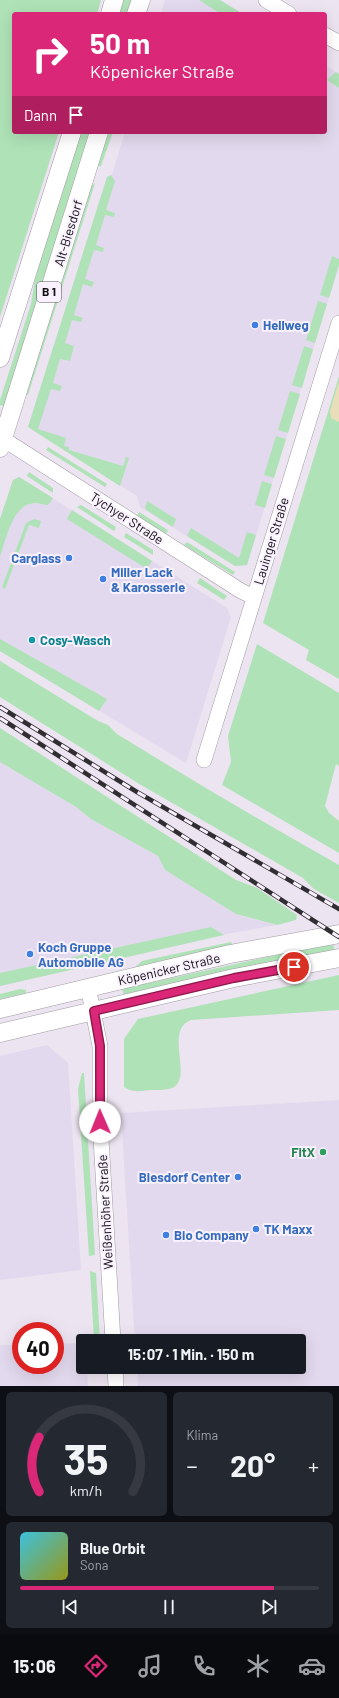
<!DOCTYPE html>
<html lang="de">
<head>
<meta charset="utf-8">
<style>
  :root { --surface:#171b24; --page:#242831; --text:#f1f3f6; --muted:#9ea1a6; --line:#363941; --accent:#db2777 }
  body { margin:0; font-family:Barlow,sans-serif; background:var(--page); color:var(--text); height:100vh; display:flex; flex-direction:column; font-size:15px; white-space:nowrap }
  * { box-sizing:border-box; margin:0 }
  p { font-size:13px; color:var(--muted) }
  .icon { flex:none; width:22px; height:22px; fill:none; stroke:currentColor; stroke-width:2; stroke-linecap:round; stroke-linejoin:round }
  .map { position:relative; height:1386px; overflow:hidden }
  .side { display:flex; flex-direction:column; gap:6px; padding:6px; background:#0d0f14; flex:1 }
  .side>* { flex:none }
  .guide { position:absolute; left:12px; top:12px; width:315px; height:122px; border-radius:4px; box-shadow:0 4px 16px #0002; background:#db2777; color:#fff; overflow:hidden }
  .speed { position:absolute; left:12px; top:1322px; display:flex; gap:8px; font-size:20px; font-weight:700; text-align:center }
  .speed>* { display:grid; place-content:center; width:52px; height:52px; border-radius:50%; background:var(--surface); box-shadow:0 4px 16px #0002; line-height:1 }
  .speed .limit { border:6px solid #d22; background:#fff; color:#111 }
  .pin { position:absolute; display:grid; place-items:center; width:34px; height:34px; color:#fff; margin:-17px; border:2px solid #fff; border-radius:50%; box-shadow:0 1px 4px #0007 }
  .me { position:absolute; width:44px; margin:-22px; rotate:359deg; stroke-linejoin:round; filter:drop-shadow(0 0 3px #0008) }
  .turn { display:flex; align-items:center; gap:14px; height:84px; padding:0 12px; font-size:18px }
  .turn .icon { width:52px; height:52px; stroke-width:2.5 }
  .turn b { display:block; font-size:28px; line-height:34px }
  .then { display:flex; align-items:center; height:38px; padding:0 12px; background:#0003; gap:8px; font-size:15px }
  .big { font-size:30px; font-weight:700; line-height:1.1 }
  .side .tile { flex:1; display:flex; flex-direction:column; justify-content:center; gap:6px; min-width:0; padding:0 14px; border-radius:6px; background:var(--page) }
  .side .dial { align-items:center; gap:0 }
  .dial svg { height:104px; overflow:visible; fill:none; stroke:var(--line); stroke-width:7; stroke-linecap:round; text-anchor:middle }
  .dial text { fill:var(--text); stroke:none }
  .song { display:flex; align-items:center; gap:12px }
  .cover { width:48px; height:48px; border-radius:6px; background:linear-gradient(135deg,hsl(190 70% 55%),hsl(60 70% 35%)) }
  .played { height:4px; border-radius:2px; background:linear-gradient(90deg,var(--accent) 85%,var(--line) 85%) }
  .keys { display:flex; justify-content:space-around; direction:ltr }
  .heat { display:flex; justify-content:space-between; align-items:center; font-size:22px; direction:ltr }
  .side .tiles { flex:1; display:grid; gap:6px; grid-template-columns:1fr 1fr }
  .tile:last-child { grid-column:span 2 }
  .trip { position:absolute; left:76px; top:1334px; width:230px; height:40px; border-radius:4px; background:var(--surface); box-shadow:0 4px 16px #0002; font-weight:700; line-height:40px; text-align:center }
  .menu { display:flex; height:64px; justify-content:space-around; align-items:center; background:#090b0e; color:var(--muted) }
  .menu .icon { width:28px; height:28px }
  .menu .active { color:var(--accent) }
  .menu b { font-size:18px; color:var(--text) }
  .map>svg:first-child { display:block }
  .commercial { fill:#e3d9ee }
  .green { fill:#afe2b7 }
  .sand { fill:#e8deb9 }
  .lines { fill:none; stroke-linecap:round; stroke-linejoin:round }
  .minor-casing { stroke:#a19aa4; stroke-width:16 }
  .major-casing { stroke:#a19aa4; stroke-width:19 }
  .minor { stroke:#fff; stroke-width:15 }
  .major { stroke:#fff; stroke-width:18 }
  .rail-casing { stroke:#312e33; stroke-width:4.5 }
  .rail { stroke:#f9f1fd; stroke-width:3; stroke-dasharray:9; stroke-linecap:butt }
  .route-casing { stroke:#8e194d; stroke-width:10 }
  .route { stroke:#db2777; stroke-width:7 }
  .shop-dot { fill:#3f7fe0; stroke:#f9f1fd; stroke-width:1.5 }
  .culture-dot { fill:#0f9aa8; stroke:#f9f1fd; stroke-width:1.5 }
  .leisure-dot { fill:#2e9e5b; stroke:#f9f1fd; stroke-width:1.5 }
  .labels { text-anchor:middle; stroke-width:4; stroke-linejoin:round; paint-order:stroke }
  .shield { fill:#f9f1fd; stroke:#565158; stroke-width:1 }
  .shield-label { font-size:12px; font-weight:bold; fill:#100d11 }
  .street-label { font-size:13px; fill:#100d11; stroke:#f9f1fd }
  .shop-label { font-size:13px; font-weight:bold; fill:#366cbe; stroke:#f9f1fd; text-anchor:start }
  .culture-label { font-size:13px; font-weight:bold; fill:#0d838f; stroke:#f9f1fd; text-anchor:start }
  .leisure-label { font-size:13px; font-weight:bold; fill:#27864d; stroke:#f9f1fd; text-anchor:end }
</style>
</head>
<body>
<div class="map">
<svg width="339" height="1386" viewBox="0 0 339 1386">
  <rect width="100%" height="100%" fill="#ece4f0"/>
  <path class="commercial" d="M165,0H220L243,14H161Z
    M325,65L339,74V265L247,565L235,566L140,507L137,496L28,427L107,177L112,174L125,132H325Z
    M19,477L227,608L231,617L186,763L0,651V519L13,480Z
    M0,762L76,807L91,819L158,856L165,870L238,915L277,925L215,936L0,986Z
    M47,1045L68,1063L81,1270L0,1280V1056Z
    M339,1100V1386H138L137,1367H299V1341H135L121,1113Z
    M83,1343V1367H87L88,1386H0V1345H21V1365H55V1344Z"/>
  <path class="green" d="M0,0H101L97,14H14V132H59L0,317Z
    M121,0H131L127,14H117Z
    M199,0H220L243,14H221Z
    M336,72L339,74V88L327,80Z
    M80,132H90L5,407L0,405V400L31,304L37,267Z
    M109,132H113L101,166L96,167Z
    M111,175L115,181L106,210L115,213L114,217L105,215L96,245L104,248L103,252L94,250L85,279L94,282L92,287L83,284L74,315L83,318L81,322L72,320L65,343L74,346L70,361L60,359L53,383L62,386L60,391L51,389L38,429L66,438L64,446L69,447V450L123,466L126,457L129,458L120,486L28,427L107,177Z
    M95,183L28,395L24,394L90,187Z
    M332,256L339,259V265L329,298L320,295Z
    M318,301L327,304L315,343L306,340Z
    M304,346L313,349L302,388L292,385Z
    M339,376V679L306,660L309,650L263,623Z
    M290,391L300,394L288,433L278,430Z
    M276,436L286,439L274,478L264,475Z
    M48,447L107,484L105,487L46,450Z
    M29,472L53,488V493L27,476Z
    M19,477L53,498L48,505C44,505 39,503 35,503C12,504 6,540 0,557V519L13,480Z
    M262,481L272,484L265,508L255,505Z
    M147,501L176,519L173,527L145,509Z
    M81,505L116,527L114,531L77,507Z
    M72,510L152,561L147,569L67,519Z
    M139,512L168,530L166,534L137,516Z
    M34,519L41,521L39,528L29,525L5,589L2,587L26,523Z
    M191,528L239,558L247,532L256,535L247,565L235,566L187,536Z
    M126,533L153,550V555L124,537Z
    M187,542L235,572L233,575L184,545Z
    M200,578L227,596L224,600L197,583Z
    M0,639L107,699L99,711L0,651Z
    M257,644L339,693V766L336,764L325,806L329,813L339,821V853L222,785L231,762L228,736Z
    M0,661L98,721L108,725L117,734C190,779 264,823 339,865V903L314,889L303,878L141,785L0,697Z
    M0,728L236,880L257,888L297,915L296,920L277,925L236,914L165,870L158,856L91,819L76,807L0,762Z
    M211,927L224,935L0,986V973Z
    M231,942L233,945L135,967L142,961Z
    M317,942L333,944L335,951L124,996L122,989L286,953Z
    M339,975V1010L191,1020C162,1031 197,1082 169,1089C164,1090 157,1090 151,1090C142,1091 132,1093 124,1087V1039L138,1019Z
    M20,989L26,990V993L0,999V994Z
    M82,1073H84L95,1255L89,1256L78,1089Z
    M90,1271L96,1273L100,1341H94Z"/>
  <path class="sand" d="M339,381V422L331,418L330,411Z"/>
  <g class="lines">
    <g class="minor-casing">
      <path id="minor" d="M266,0L289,14
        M325,35L339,43
        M0,437L241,591L254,597
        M204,760L339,323
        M88,987L100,1046V1122L113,1341
        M115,1367L116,1386"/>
    </g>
    <g class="major-casing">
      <path id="major" d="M110,14L114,0
        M136,14L141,0
        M0,358L72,132
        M0,448L99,132
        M0,1009L230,954L339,934
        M0,1033L234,978L339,958"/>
    </g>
    <use href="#minor" class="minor"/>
    <use href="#major" class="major"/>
    <g class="rail-casing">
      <path id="rail" d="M0,707L137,792L339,909
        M0,718L339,937"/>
    </g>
    <use href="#rail" class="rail"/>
  </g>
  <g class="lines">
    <g class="route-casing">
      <path id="route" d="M100,1122V1046L94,1011L234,978L294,967"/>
    </g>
    <use href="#route" class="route"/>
  </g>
  <g class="shop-dot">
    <circle cx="255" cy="325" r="4"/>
    <circle cx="69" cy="558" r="4"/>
    <circle cx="103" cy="579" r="4"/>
    <circle cx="30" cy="954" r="4"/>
    <circle cx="238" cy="1177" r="4"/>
    <circle cx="256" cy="1229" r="4"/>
    <circle cx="166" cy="1235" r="4"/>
  </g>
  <circle class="culture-dot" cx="32" cy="640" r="4"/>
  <circle class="leisure-dot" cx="323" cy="1152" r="4"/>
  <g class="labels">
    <rect class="shield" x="37" y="282" width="24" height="20" rx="3"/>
    <g class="shield-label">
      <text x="49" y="296">B 1</text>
    </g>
    <g class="street-label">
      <text transform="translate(68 233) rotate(-73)" y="5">Alt-Biesdorf</text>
      <text transform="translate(127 518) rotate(33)" y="5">Tychyer Straße</text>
      <text transform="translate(271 541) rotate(-73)" y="5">Lauinger Straße</text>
      <text transform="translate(169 969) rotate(-13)" y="5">Köpenicker Straße</text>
      <text transform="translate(105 1212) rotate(-93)" y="5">Weißenhöher Straße</text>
    </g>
    <g class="shop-label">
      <text x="263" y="330">Hellweg</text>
      <text x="61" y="563" text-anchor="end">Carglass</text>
      <text x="111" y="577">Miller Lack<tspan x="111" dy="15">&amp; Karosserie</tspan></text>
      <text x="38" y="952">Koch Gruppe<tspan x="38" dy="15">Automobile AG</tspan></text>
      <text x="230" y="1182" text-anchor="end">Biesdorf Center</text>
      <text x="264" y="1234">TK Maxx</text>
      <text x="174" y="1240">Bio Company</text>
    </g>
    <g class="culture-label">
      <text x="40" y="645">Cosy-Wasch</text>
    </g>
    <g class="leisure-label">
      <text x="315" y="1157">FitX</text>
    </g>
  </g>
</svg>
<div class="speed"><div class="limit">40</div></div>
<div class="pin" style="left:294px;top:967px;background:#d93025"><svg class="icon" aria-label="arrive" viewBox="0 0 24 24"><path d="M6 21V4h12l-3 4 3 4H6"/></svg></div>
<svg class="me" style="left:100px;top:1122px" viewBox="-20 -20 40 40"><circle r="19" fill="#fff"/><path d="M0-13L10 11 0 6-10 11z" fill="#db2777"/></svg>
<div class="trip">15:07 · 1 Min. · 150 m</div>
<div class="guide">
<div class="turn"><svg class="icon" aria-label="right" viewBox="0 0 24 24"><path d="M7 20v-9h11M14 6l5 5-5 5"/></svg><div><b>50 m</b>Köpenicker Straße</div></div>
<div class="then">Dann<svg class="icon" aria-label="arrive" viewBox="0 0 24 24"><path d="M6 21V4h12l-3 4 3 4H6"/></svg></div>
</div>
</div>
<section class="side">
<div class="tiles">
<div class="tile dial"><svg viewBox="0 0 100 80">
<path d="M14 69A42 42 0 1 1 86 69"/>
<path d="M14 69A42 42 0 0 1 14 27" stroke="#db2777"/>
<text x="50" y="56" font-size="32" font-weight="700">35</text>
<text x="50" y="72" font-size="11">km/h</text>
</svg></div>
<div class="tile"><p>Klima</p>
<div class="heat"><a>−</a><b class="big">20°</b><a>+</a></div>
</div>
<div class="tile">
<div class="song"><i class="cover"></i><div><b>Blue Orbit</b><p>Sona</p></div></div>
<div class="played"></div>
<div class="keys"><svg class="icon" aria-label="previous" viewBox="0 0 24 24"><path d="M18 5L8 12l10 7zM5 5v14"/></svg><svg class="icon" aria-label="pause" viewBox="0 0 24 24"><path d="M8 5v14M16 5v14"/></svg><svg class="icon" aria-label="next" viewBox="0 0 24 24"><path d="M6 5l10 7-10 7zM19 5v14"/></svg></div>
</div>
</div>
</section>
<nav class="menu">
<b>15:06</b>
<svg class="icon active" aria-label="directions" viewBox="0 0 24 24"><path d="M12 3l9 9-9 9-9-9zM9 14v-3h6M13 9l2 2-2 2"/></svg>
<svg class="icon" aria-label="music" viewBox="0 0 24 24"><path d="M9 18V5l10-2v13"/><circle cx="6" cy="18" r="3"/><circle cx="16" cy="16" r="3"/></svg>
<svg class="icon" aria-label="phone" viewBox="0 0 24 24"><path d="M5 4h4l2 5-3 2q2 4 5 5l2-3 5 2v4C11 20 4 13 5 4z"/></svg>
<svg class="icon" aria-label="climate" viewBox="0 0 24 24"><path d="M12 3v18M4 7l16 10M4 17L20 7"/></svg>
<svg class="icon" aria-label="car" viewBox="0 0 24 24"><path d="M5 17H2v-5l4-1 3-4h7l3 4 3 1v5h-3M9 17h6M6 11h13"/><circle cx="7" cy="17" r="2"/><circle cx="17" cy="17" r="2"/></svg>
</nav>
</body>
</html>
